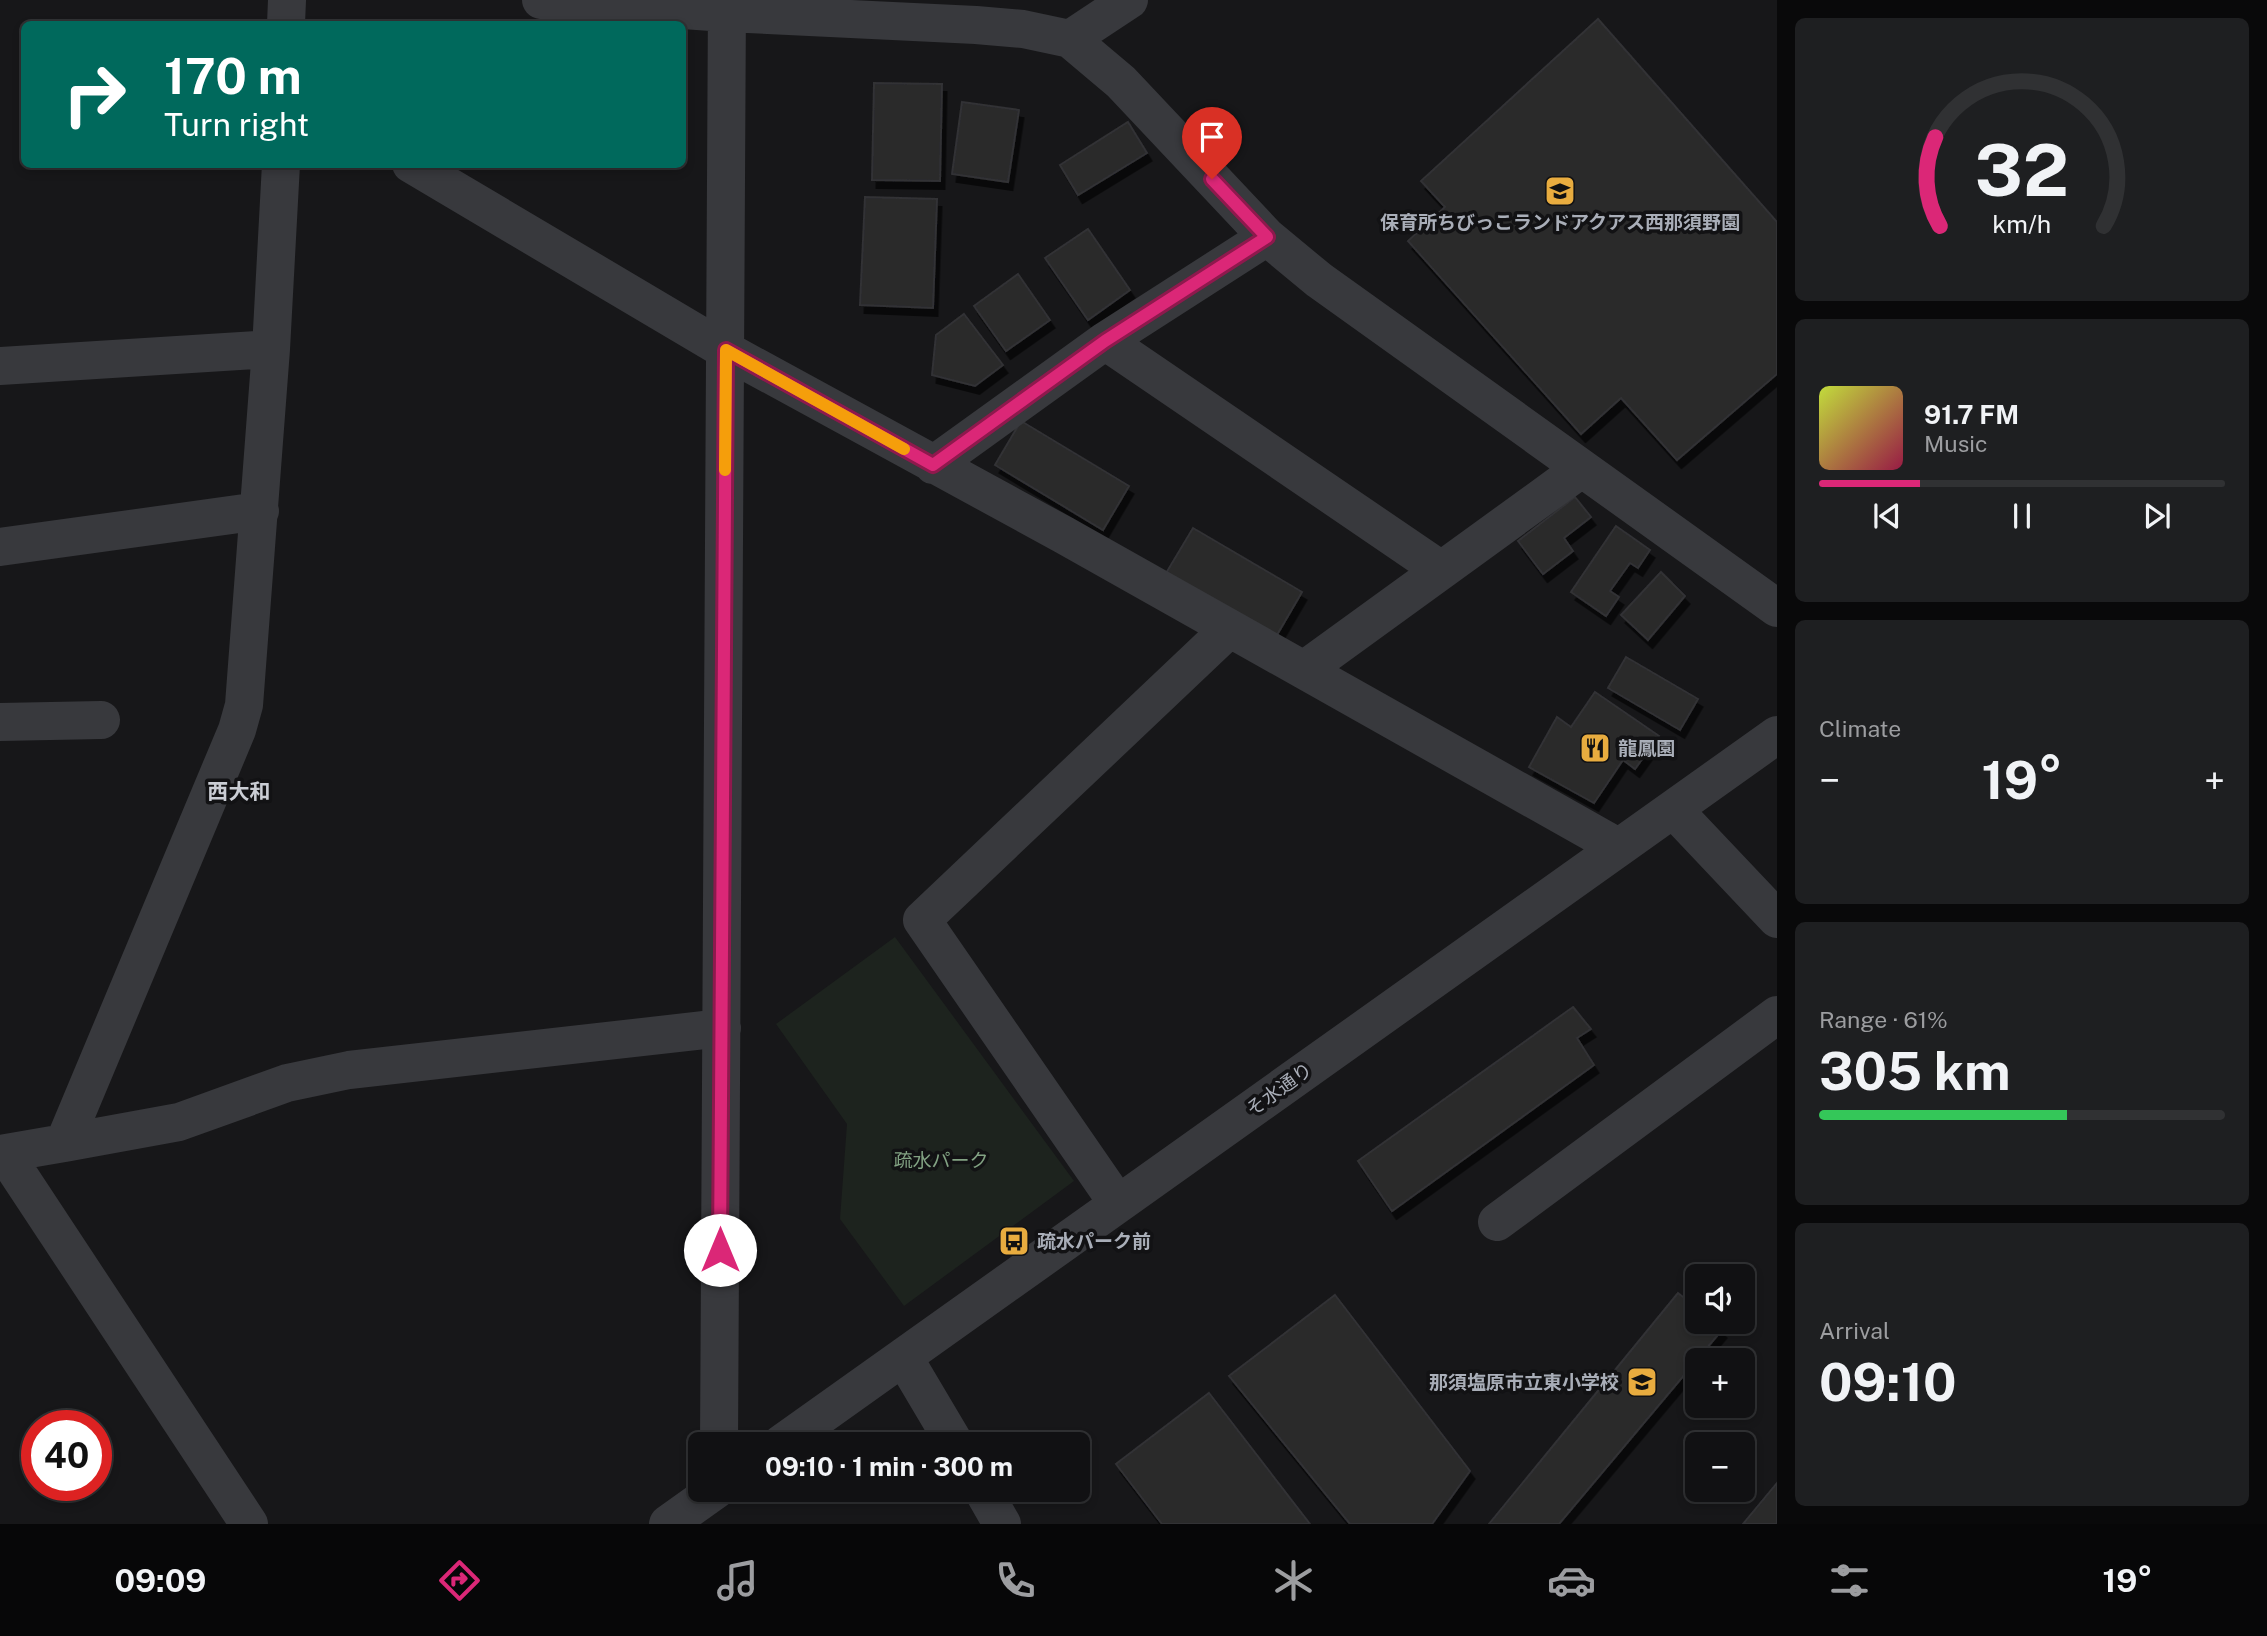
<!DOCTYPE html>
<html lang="en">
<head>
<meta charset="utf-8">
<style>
  :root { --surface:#111113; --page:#1e1f21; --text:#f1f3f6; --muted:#9c9da0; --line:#303133; --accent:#db2777 }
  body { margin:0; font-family:"Public Sans","Noto Sans JP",sans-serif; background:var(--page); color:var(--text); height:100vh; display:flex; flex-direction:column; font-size:26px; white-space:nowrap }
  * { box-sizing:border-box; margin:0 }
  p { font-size:23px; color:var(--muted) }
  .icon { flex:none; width:38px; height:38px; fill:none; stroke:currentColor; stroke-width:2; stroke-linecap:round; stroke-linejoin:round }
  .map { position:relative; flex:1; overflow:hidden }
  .sheet { display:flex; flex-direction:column; gap:18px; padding:18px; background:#09090a; width:490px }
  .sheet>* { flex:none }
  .hud { position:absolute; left:21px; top:21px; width:665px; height:147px; border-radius:10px; box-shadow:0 4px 10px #0003,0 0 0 2px var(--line); background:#00695c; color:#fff; overflow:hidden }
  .buttons { position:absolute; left:1685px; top:1264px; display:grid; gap:14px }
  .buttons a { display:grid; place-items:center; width:70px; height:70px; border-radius:10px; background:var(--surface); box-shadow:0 4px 10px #0003,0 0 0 2px var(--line); font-size:35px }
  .speed { position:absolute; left:21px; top:1410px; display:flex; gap:14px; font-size:35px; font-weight:700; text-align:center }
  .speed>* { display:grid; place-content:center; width:91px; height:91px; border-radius:50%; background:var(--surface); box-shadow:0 4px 10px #0003,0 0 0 2px var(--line); line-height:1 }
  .speed .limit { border:10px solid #d22; background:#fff; color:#111 }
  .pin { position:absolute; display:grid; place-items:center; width:60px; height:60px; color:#fff; margin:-72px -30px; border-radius:50% 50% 50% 0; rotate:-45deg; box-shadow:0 0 7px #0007 }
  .pin .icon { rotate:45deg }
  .me { position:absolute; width:77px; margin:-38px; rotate:0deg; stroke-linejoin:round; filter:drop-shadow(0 0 5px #0008) }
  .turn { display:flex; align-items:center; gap:24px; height:147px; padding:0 28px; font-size:32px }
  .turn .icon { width:91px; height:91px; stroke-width:2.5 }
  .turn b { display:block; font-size:49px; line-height:60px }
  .big { font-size:52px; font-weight:700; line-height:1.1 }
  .sheet .card { flex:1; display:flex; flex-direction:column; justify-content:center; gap:10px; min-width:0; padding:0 24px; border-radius:10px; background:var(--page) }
  .sheet .dial { align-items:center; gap:0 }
  .dial svg { height:182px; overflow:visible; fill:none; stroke:var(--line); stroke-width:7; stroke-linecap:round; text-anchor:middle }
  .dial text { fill:var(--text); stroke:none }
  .song { display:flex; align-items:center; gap:21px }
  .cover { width:84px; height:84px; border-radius:10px; background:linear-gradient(135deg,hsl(70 70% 55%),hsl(340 70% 35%)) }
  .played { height:7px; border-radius:4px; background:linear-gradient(90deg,var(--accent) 25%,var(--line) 25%) }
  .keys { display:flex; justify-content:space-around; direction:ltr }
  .heat { display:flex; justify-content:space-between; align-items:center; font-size:38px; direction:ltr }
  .charge { height:10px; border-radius:5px; background:linear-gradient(90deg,#34c759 61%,var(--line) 0) }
  .trip { position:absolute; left:688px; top:1432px; width:402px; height:70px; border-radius:10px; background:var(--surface); box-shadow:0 4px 10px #0003,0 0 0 2px var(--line); font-weight:700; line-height:70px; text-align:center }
  .dock { display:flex; height:112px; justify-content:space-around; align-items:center; background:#070708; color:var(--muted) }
  .dock .icon { width:49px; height:49px }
  .dock .on { color:var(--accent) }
  .dock b { font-size:32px; color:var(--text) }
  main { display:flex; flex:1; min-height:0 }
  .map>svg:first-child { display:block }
  .green { fill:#1d231e }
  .building { fill:#2a2a2c; stroke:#313134; stroke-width:2; filter:url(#shadow) }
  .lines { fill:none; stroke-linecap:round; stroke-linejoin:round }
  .minor { stroke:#38393d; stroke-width:38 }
  .route-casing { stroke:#8e194d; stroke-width:18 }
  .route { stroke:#db2777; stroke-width:12 }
  .slow { stroke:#f59e0b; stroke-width:12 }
  .labels { text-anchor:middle; stroke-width:7; stroke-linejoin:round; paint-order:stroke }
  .poi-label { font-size:19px; font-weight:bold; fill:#a9aeb8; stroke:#121214; text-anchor:start }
  .street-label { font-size:19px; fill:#a9aeb8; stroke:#121214 }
  .park-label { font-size:19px; fill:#82a283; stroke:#121214 }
  .neighbourhood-label { font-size:21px; font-weight:bold; fill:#cacdd4; stroke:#121214 }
</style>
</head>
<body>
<main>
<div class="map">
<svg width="1777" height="1524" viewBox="0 0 1777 1524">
  <defs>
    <filter id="shadow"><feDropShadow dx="4.5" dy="8" stdDeviation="0" flood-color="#0009"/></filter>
  </defs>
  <rect width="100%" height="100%" fill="#171719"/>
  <path class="green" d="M895,937L1074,1181L904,1306L840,1219L847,1124L776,1024Z"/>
  <path class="building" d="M1598,19L1777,222V374L1677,460L1621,398L1581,434L1408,241L1445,207L1421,181Z
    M874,83L942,84L940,181L872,180Z
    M962,102L1019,110L1008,182L952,174Z
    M1128,122L1147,153L1078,195L1060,165Z
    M865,197L937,199L933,308L860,305Z
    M1088,229L1130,290L1088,320L1045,258Z
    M1018,274L1050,320L1006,351L974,306Z
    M964,314L1003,365L975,386L932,375L936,335Z
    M1021,421L1129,486L1103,530L995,465Z
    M1575,497L1591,517L1564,538L1573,551L1543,574L1518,541Z
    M1616,526L1650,550L1638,568L1630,563L1610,591L1619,597L1606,616L1571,592Z
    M1193,528L1302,592L1274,640L1165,575Z
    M1661,572L1685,596L1648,640L1621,615Z
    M1626,657L1698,699L1680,730L1608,688Z
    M1595,692L1659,736L1635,769L1623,760L1594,803L1529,767L1557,717L1571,727Z
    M1573,1007L1591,1029L1577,1038L1594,1065L1392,1211L1358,1161Z
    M1678,1293L1698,1309V1321H1712L1722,1330L1559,1524H1489Z
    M1335,1295L1470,1471L1432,1524H1350L1229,1376Z
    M1209,1393L1310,1524H1162L1116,1464Z
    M1777,1483V1524H1743Z"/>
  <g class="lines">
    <path class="minor" d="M541,0L726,13L976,25L1023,29L1070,39L1121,82L1267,237L1319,280L1777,608
      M286,24L287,0
      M1070,39L1129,0
      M411,164L725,350L1064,535L1618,847
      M1105,341L1441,570
      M0,366L271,349
      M933,465L1105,341L1267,237
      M0,547L260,511
      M1304,670L1581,469
      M0,722L101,720
      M1673,809L1777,919
      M64,1143L179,1122L287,1083L349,1070L722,1028
      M0,1154L64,1143L237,730L244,705L271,349L281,164
      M5,1154L249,1524
      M1118,1204L922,920L1229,629
      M1497,1222L1777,1015
      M904,1358L955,1444
      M719,1444L727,0
      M781,1444L1777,735
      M982,1489L1002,1524
      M668,1524L717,1489"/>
  </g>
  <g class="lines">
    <g class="route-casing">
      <path id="route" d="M720,1250L726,350L933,465L1105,341L1267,237L1212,179"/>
    </g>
    <use href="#route" class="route"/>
    <path class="slow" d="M725,470L726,350L904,449"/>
  </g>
  <defs>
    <g id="school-square" transform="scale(1.575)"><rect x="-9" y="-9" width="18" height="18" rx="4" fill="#e8ac3f" stroke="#121214"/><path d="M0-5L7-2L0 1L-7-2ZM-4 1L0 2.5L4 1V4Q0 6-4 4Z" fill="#111"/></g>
    <g id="restaurant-square" transform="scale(1.575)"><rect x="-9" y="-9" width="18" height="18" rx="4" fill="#e8ac3f" stroke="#121214"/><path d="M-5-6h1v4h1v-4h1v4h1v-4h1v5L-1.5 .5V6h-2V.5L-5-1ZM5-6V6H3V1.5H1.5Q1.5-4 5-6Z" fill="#111"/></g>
    <g id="bus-square" transform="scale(1.575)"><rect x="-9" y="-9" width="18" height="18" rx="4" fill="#e8ac3f" stroke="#121214"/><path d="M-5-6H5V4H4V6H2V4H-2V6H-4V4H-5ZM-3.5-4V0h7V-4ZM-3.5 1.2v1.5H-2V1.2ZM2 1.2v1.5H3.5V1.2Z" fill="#111"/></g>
  </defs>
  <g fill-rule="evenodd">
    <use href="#school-square" x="1560" y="191"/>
    <use href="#restaurant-square" x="1595" y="748"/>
    <use href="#bus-square" x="1014" y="1241"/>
    <use href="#school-square" x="1642" y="1382"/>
  </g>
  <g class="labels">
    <g class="poi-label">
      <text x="1560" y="229" text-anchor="middle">保育所ちびっこランドアクアス西那須野園</text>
      <text x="1618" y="755">龍鳳園</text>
      <text x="1037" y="1248">疏水パーク前</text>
      <text x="1619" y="1389" text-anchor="end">那須塩原市立東小学校</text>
    </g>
    <g class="street-label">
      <text transform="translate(1279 1089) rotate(-36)" y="7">そ水通り</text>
    </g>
    <g class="park-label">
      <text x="941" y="1167">疏水パーク</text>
    </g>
    <g class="neighbourhood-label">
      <text x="239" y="799">西大和</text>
    </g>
  </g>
</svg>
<div class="buttons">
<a><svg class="icon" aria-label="sound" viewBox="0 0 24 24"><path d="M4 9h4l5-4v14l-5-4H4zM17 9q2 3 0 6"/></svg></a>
<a>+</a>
<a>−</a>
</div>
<div class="speed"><div class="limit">40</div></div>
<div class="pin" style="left:1212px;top:179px;background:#d93025"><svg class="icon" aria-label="arrive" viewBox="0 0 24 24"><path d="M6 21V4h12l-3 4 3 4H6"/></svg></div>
<svg class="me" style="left:720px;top:1250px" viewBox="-20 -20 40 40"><circle r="19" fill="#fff"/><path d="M0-13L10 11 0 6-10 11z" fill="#db2777"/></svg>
<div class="trip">09:10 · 1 min · 300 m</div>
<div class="hud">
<div class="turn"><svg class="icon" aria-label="right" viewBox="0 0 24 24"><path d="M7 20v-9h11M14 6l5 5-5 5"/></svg><div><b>170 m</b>Turn right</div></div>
</div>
</div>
<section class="sheet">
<div class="card dial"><svg viewBox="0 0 100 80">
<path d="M14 69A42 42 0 1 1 86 69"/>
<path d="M14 69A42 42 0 0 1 12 30" stroke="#db2777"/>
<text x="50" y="56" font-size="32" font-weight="700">32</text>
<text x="50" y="72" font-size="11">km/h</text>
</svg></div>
<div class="card">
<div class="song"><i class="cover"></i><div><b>91.7 FM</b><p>Music</p></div></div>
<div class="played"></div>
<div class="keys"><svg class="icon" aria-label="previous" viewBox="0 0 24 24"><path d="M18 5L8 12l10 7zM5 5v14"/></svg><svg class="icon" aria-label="pause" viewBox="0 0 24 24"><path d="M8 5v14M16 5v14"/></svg><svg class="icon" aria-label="next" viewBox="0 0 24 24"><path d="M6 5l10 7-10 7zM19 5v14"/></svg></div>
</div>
<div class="card"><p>Climate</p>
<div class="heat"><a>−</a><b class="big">19°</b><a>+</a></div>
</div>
<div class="card"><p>Range · 61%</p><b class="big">305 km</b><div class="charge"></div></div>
<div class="card"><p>Arrival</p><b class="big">09:10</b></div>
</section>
</main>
<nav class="dock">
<b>09:09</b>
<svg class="icon on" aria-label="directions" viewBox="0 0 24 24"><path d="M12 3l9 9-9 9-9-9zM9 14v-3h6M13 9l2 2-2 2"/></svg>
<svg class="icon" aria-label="music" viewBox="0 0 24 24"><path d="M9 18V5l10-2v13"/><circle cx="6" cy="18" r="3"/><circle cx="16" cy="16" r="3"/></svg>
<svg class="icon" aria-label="phone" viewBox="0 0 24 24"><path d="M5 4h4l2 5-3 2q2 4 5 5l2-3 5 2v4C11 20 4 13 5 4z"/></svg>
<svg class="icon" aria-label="climate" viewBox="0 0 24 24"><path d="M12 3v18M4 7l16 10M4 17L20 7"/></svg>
<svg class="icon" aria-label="car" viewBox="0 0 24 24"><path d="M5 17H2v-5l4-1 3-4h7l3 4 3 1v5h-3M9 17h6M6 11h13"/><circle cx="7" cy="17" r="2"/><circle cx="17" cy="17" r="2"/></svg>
<svg class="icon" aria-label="filters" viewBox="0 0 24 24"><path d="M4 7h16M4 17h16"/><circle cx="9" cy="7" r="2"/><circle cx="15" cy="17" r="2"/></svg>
<b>19°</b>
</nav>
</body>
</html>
